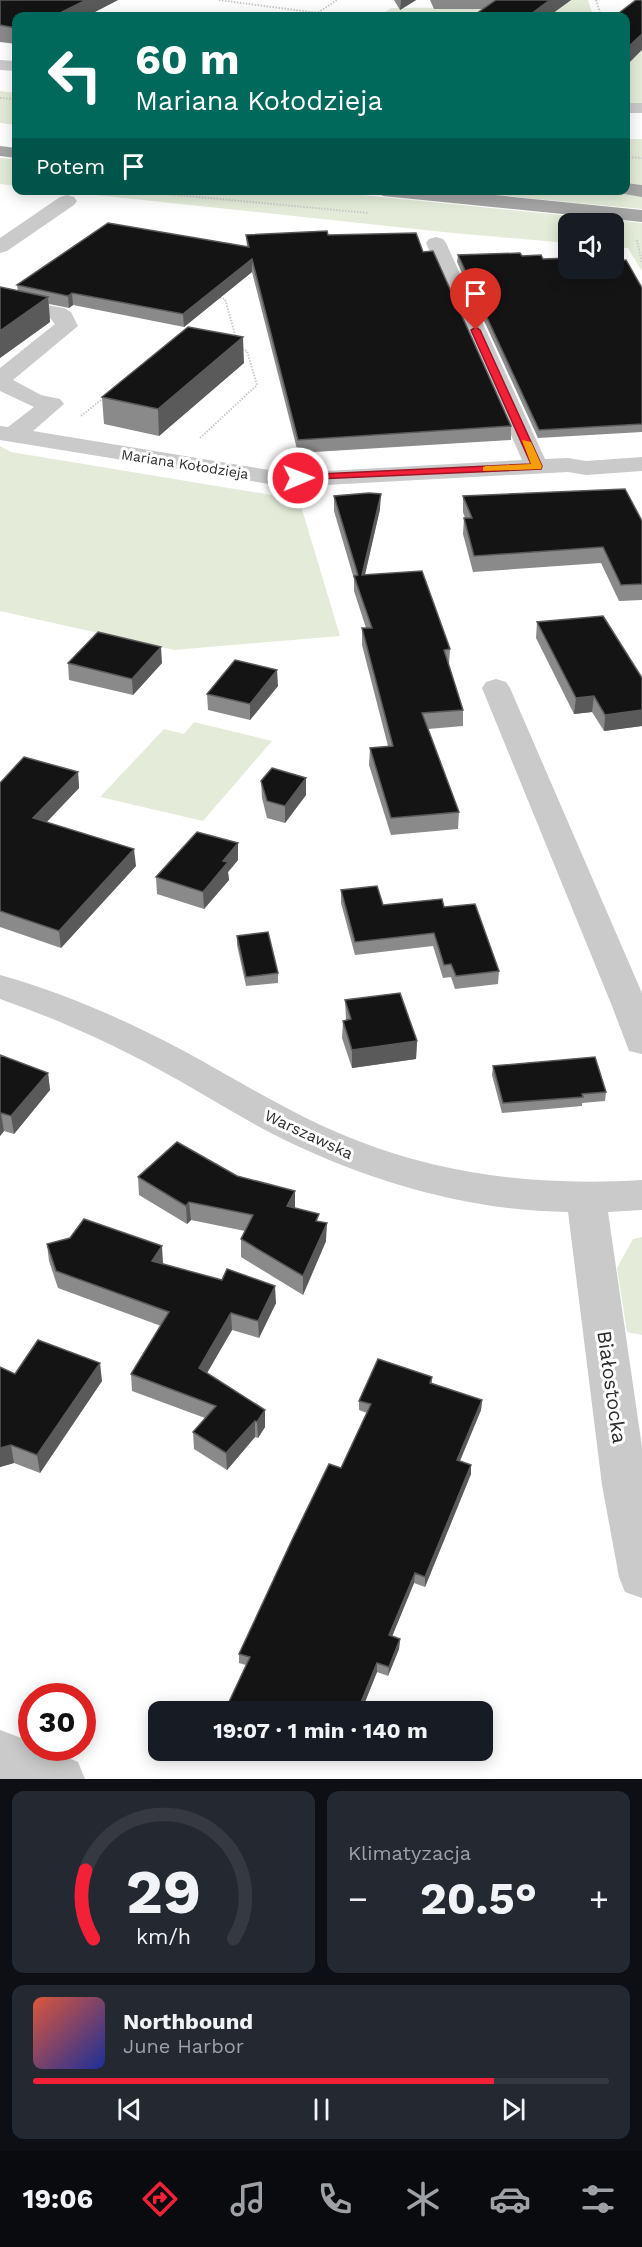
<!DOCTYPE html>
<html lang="pl">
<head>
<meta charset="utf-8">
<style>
  :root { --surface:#171b24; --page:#242831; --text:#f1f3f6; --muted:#9ea1a6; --line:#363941; --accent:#f32038 }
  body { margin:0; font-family:"Work Sans",sans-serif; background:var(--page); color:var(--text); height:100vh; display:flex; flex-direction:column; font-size:22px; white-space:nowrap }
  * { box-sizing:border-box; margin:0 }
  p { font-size:20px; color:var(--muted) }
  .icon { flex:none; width:33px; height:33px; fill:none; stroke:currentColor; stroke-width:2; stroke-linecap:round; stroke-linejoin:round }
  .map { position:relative; height:1779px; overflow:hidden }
  .panel { display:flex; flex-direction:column; gap:12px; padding:12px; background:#0d0f14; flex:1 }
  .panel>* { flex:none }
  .banner { position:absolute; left:12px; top:12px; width:618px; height:183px; border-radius:12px; box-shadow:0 3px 15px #0003; background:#00695c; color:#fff; overflow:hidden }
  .controls { position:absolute; left:558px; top:213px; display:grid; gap:12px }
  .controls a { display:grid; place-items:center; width:66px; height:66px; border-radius:12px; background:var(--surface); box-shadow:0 3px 15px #0003; font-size:30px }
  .speed { position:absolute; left:18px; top:1683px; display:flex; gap:12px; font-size:30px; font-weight:700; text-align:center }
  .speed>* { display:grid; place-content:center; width:78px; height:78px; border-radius:50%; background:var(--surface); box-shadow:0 3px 15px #0003; line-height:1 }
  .speed .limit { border:9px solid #d22; background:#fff; color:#111 }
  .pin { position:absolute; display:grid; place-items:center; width:51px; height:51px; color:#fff; margin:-62px -26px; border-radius:50% 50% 50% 0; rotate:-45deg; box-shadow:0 0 6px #0007 }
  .pin .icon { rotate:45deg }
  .me { position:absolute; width:66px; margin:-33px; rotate:89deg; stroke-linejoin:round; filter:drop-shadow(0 0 4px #0008) }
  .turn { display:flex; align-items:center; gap:21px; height:126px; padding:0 24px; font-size:27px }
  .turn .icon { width:78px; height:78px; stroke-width:2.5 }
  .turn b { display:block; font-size:42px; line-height:51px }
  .then { display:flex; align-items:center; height:57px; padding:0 24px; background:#0003; gap:12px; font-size:22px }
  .big { font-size:45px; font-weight:700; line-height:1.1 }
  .panel .widget { flex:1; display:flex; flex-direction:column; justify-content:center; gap:9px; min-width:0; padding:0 21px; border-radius:12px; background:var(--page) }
  .panel .dial { align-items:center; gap:0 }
  .dial svg { height:156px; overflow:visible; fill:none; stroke:var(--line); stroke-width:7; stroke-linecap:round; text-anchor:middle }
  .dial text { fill:var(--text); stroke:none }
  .song { display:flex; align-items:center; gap:18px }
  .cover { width:72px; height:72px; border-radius:9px; background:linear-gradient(135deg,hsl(10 70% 55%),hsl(230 70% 35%)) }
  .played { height:6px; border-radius:3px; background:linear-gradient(90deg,var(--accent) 80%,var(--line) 80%) }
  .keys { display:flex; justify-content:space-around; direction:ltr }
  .heat { display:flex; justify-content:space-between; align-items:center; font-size:33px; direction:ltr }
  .panel .tiles { flex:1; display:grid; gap:12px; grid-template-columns:1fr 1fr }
  .widget:last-child { grid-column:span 2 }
  .trip { position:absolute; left:148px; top:1701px; width:345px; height:60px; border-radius:12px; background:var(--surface); box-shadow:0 3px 15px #0003; font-weight:700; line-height:60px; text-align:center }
  .tabs { display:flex; height:96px; justify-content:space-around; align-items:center; background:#090b0e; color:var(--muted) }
  .tabs .icon { width:42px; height:42px }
  .tabs .selected { color:var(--accent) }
  .tabs b { font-size:27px; color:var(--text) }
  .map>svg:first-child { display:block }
  .green { fill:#e4ecd9 }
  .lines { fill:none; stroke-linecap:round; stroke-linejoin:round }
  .path { stroke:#cacaca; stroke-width:2; stroke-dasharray:1.5 1.5; stroke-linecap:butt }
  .minor { fill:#cacaca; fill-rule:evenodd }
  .major { fill:#a5a5a5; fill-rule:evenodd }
  .wall { fill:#8a8a8a }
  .shaded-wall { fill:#5a5a5a }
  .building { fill:#141414; stroke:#5a5a5a; stroke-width:1.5 }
  .route { fill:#f32038; stroke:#9e1524; stroke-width:1.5 }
  .slow { fill:#f59e0b }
  .labels { text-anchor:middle; stroke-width:6; stroke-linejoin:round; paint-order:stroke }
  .far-street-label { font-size:14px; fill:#2d2d2d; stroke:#fff }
  .street-label { font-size:16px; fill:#2d2d2d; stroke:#fff }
  .near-street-label { font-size:20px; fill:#2d2d2d; stroke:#fff }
</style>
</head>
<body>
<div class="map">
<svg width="642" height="1779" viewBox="0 0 642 1779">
  <rect width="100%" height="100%" fill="#fff"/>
  <path class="green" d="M555,0H588L593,16H537Z
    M506,7L501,16L403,14L379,16L391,8Z
    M642,51V103H626V66Z
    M0,91L16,93V125L0,123Z
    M626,139H642V185L626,183Z
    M0,158L16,159V186L0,184Z
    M582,190L642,195V209L454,191Z
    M58,191H320L642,223V271L628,248L614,247V224H568V243L453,233Z
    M0,446L11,452L284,497L298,496L340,636L174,650L0,611Z
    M194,722L272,741L203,821L100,797L164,729L184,734Z
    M642,1237V1335L627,1332L617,1268L633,1239Z"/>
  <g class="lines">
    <path class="path" d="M219,0L341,16
      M596,0L601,16
      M173,16L216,14
      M313,16L337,0
      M404,16H474
      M0,98L16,99
      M626,157L642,158
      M124,190L368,213
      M637,240L642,263
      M217,297L225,299L236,338
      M81,416L106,396
      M200,438L257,385L247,351L241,349"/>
    <path class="minor" d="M0,60L16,61V71L0,70Z
      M626,103H642V113H626Z
      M67,195L74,197L77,201L74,205L7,251L0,253V238L60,197Z
      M436,237L443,239L446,243L545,459L568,458L586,461L642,457V471L586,475L568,472L326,485L269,484L0,440V426L8,427L34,407L0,391V368L55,324L50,318L0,309V297L64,308L71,312L78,326L13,380L41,395L60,399L64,404L33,431L269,470L326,471L522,460L426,243L429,239Z
      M496,679L506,682L510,688L642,993V1054L629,1051L612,1006L482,688L486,682Z
      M0,975C64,993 126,1020 184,1051C243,1083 299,1119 361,1142C452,1177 546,1186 642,1180V1210L608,1212L642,1447V1598L625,1592L619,1577L602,1485L568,1212C473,1211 378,1184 293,1144C246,1122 203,1093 158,1069C107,1041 54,1018 0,999Z
      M0,1730L32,1742V1748H44L78,1762L85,1779H0Z"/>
    <path class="major" d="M0,146L16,148V158L0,156Z
      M626,183L642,185V197L619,193L618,190H626Z
      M374,190H445L642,210V222L383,196Z"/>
  </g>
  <path class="wall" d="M0,0H118L87,16H16V44L0,42Z
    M394,0H416L400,10Z
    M430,0H571L549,16H473L484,9H434Z
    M246,235H328L423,252L511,426V440L298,453L252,272L184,327L73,305L69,308L49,304L50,322L0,358V287L18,291L17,285L247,247Z
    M458,255L522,256L543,259L642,288V432L538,438L457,262Z
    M244,363L159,436L104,424L102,397Z
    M334,496L380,509L365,575L450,649L449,665L463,710V726L428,729L459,812L458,829L391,835L369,765L370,748L388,746L362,645V628H366L354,591V579L334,511Z
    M463,496L642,521V600L619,601L601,563L473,572L463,534L464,518H465L463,512Z
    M537,622L642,678V726L604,731L592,712L574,714L536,638Z
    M68,663H162L133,695L69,680Z
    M278,686L250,720L208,710L207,694Z
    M78,772L79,788L47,822L136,866L61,948L0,927V783Z
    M306,778V795L285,823L267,818L262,798L261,781Z
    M238,843V860L228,872L229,880L204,909L157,894L156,877Z
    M341,890L383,905L444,907L499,971L498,984L455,989L451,977L443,978L433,946L355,955L341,903Z
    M237,936L278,973V983L246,986L237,945Z
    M345,1000L417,1041L416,1059L352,1068L342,1038L343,1021L346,1020Z
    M0,1055L48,1073L50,1090L14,1134L4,1131L0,1136Z
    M493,1066L606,1092L605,1101L582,1103V1106L502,1113L492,1075Z
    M138,1177L295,1208L319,1222L326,1241L303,1295L241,1257V1239L245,1231L191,1220L187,1224L139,1195Z
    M47,1244L163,1263H162L276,1303L259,1338L232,1330L207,1373L265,1427L258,1438L255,1437L227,1470L194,1449L193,1432L205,1418L132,1391L131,1374L161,1326L58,1288L49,1261Z
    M0,1367L15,1374L102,1381L40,1473L14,1463L0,1467Z
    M432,1377V1383L482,1400L481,1410L460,1461L471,1465V1474L425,1587L414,1583L392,1636L400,1639L399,1649L388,1676L377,1672L361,1712H228V1704L246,1665L239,1663V1654L341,1468L367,1413L359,1410V1401Z"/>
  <path class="shaded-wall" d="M86,0H118L87,16H54Z
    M401,0H416L400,10Z
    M550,0H571L549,16H528Z
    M642,34V50L626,66V49Z
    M252,259V272L184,327L183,314Z
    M72,293L73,305L69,308L68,296Z
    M48,297L50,322L0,358V331Z
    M243,337L244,363L159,436L158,409Z
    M381,494L380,509L361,591L362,575Z
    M161,647L162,663L133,695L132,679Z
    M277,670L278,686L250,720V704Z
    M594,696L592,712L574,714L576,698Z
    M642,710V726L604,731L605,715Z
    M78,772L79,788L35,834L33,818Z
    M306,778V795L285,823V806Z
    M238,843V860L228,872L229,880L204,909L203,892L223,861Z
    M134,849L136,866L61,948L59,931Z
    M417,1041L416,1059L352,1068V1050Z
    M48,1073L50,1090L14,1134L11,1116Z
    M1,1113L4,1131L0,1136V1115Z
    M295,1191V1209L287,1206Z
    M189,1202L191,1220L187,1224L186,1206Z
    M327,1223L326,1241L303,1295V1276Z
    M162,1246L163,1263L153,1277L152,1261Z
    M275,1286L276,1303L259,1338L258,1321Z
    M231,1313L232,1330L200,1385L199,1368Z
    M100,1363L102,1381L40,1473L37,1455Z
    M482,1400L481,1410L456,1470L457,1460Z
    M265,1410V1427L258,1438L257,1422Z
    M255,1421V1437L227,1470L226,1453Z
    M11,1445L14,1463L0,1467V1448Z
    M471,1465V1474L425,1587V1577Z
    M415,1573L414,1583L389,1644V1635Z
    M400,1639L399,1649L388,1676L389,1667Z
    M377,1663V1672L361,1712H357Z"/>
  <path class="building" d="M0,0H86L54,16H16V28L0,25Z
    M496,0H550L528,16H473Z
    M636,0H642V34L626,49V16H615Z
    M108,223L249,247L246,235L327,231L328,235L416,233L423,252L433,251L511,426L298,440L252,259L183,314L72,293L68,296L17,285Z
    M520,253L522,256L541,255L543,259L568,258V268H614V261L626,260L642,288V424L539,430L458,255Z
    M0,287L48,297L0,331Z
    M188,327L243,337L158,409L102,397Z
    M625,489L642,521V584L621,585L603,547L474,556L464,518H472L463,496Z
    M369,493L381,494L362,575L422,571L450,649L444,650L463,710L422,713L459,812L391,818L370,748L393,746L362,628H372L354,576L358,575L334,496Z
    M603,616L642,678V710L605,715L594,696L576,698L537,622Z
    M98,632L161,647L132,679L68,663Z
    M235,660L277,670L250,704L207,694Z
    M24,757L78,772L33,818L134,849L59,931L0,911V783Z
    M272,768L306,778L285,806L267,801L261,781Z
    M197,832L238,843L223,861L228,862L203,892L156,877Z
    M377,886L383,905L442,899L444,907L475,904L499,971L456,976L451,964L444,965L434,933L355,942L341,890Z
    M268,932L278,973L246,977L237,936Z
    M400,993L417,1041L352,1050L343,1021L351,1019L345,1000Z
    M0,1055L48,1073L11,1116L1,1113L0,1115Z
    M595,1057L606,1092L582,1094L583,1097L503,1103L493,1066Z
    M177,1142L237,1176L295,1191L287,1206L319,1214L316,1221L327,1223L303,1276L241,1239L253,1215L189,1202L186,1206L138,1177Z
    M84,1219L162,1246L152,1261L222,1280L227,1269L275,1286L258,1321L231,1313L199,1368L265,1410L257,1422L255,1421L226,1453L193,1432L216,1406L131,1374L169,1312L56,1271L47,1244L70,1238Z
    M38,1340L100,1363L37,1455L11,1445L0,1448V1367L15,1374Z
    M378,1359L432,1377L430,1383L482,1400L457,1460L471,1465L425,1577L415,1573L389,1635L400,1639L389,1667L377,1663L357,1712H249L228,1704L250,1657L239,1654L292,1540L329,1464L341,1468L371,1404L359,1401Z"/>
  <path class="route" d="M476,327L480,330L542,466L541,469L294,480V476L298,475L531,464L471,330Z"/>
  <path class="slow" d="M522,440L531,442L542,466L541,469L483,471V467L486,466L531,464Z"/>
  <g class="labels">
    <g class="far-street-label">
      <text transform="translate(185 464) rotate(9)" y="5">Mariana Kołodzieja</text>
    </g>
    <g class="street-label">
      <text transform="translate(309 1134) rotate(25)" y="6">Warszawska</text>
    </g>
    <g class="near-street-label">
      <text transform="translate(612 1387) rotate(82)" y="7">Białostocka</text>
    </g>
  </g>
</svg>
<div class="controls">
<a><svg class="icon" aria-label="sound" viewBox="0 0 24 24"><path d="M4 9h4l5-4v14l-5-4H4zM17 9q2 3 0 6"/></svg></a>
</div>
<div class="speed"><div class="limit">30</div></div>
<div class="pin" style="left:476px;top:330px;background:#d93025"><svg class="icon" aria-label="arrive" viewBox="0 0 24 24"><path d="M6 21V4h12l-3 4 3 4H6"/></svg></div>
<svg class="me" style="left:298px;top:478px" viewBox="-20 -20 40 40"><circle r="17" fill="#f32038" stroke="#fff" stroke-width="3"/><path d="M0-11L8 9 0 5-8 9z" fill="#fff"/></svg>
<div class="trip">19:07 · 1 min · 140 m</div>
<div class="banner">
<div class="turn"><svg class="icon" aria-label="left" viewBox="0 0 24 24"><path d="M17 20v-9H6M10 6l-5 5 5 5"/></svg><div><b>60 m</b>Mariana Kołodzieja</div></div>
<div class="then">Potem<svg class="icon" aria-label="arrive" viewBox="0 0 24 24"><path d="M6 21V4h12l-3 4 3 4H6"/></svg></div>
</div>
</div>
<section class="panel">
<div class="tiles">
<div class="widget dial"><svg viewBox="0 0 100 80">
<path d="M14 69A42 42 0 1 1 86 69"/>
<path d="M14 69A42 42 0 0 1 10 34" stroke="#f32038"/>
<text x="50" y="56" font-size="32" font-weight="700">29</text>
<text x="50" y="72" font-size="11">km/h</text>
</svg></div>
<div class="widget"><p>Klimatyzacja</p>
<div class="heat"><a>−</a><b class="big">20.5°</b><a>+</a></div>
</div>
<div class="widget">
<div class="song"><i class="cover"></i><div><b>Northbound</b><p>June Harbor</p></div></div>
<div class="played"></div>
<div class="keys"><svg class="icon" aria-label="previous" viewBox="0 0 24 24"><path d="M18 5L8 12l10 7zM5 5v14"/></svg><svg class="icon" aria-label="pause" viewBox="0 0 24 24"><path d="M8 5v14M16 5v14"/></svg><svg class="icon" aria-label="next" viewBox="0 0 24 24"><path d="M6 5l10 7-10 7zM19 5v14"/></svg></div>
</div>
</div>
</section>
<nav class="tabs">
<b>19:06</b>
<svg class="icon selected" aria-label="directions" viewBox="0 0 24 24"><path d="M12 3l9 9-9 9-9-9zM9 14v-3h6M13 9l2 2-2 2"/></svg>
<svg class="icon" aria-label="music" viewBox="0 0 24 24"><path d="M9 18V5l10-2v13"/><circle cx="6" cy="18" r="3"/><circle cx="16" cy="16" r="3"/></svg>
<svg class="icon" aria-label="phone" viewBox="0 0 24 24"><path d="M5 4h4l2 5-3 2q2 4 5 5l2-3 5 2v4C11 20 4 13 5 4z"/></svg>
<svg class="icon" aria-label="climate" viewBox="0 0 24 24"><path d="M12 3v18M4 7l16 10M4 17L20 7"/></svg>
<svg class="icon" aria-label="car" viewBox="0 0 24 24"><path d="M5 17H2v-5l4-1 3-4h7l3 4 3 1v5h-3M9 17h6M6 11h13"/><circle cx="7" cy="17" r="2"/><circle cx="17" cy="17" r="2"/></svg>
<svg class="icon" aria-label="filters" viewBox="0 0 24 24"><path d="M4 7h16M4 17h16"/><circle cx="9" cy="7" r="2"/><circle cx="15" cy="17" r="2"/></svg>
</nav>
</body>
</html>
